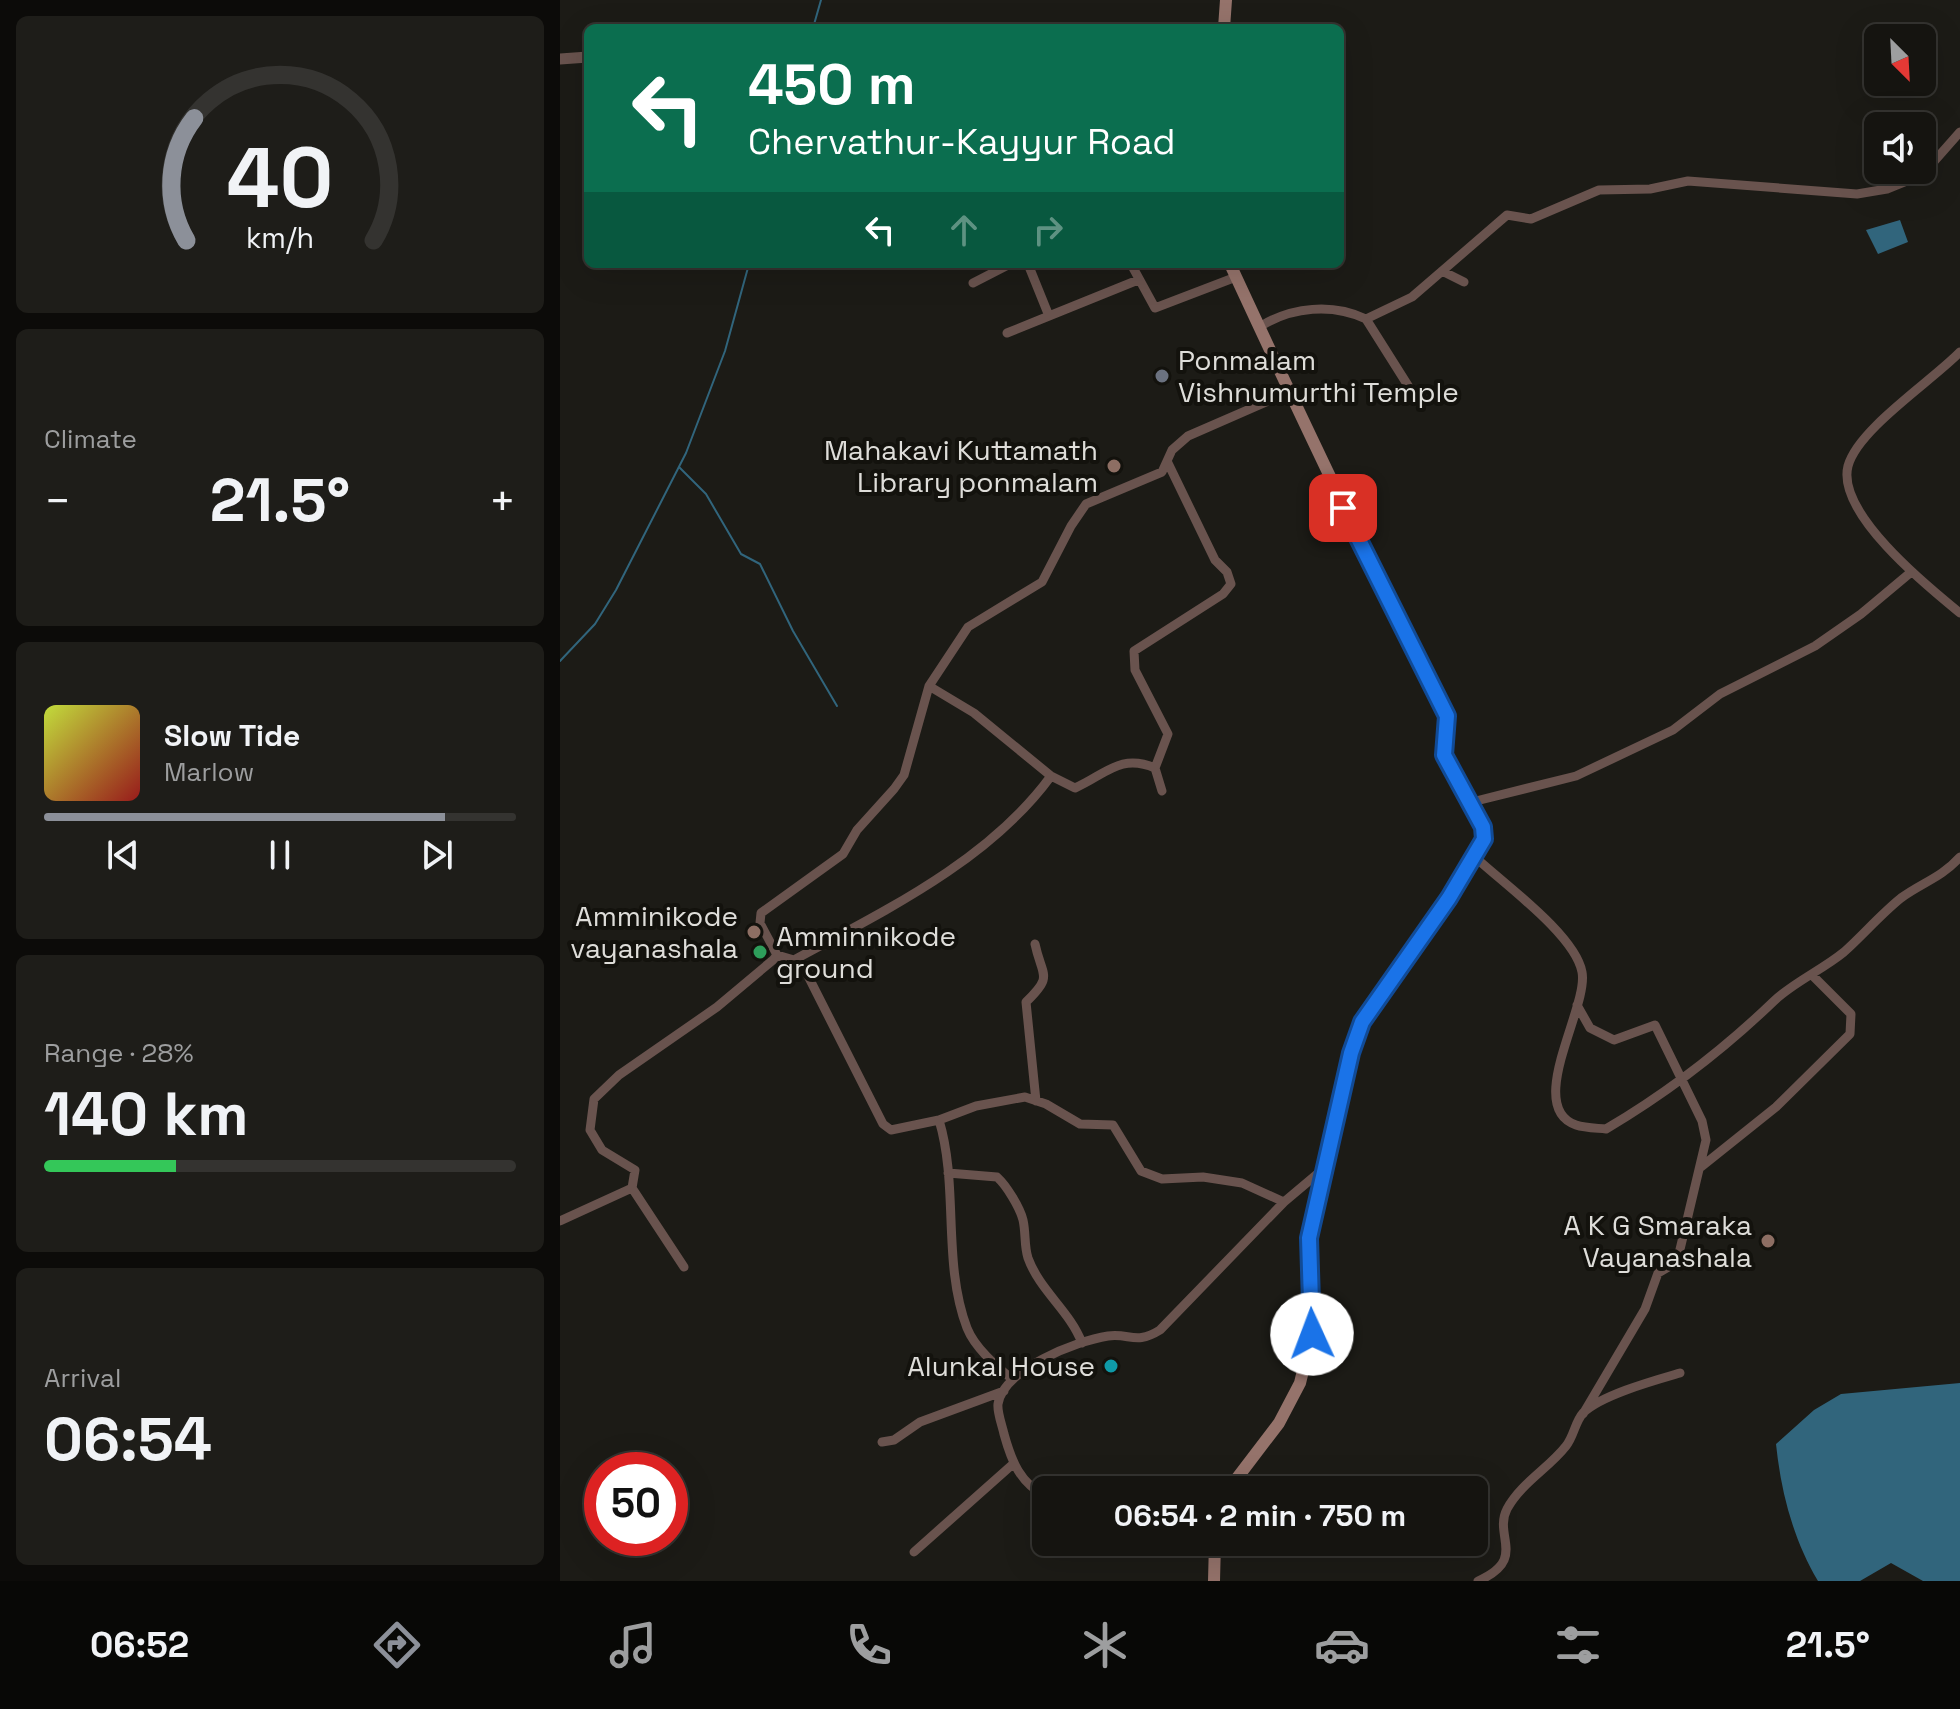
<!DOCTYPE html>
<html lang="en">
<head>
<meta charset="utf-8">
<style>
  :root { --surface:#151410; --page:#1e1d19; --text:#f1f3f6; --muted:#9d9e9f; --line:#343330; --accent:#8c9099 }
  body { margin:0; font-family:"Space Grotesk",sans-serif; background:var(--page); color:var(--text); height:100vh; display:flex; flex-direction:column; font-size:30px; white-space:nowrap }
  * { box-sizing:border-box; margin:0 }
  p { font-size:26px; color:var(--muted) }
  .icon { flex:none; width:44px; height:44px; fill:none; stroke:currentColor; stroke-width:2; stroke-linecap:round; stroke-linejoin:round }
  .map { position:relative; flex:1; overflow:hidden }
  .drawer { display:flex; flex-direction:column; gap:16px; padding:16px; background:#0c0b09; width:560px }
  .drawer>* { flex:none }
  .guide { position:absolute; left:24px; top:24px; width:760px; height:244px; border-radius:12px; box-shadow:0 8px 32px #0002,0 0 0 2px var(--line); background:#0b6e4f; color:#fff; overflow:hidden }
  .needle { width:52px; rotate:156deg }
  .tools { position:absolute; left:1304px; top:24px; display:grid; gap:16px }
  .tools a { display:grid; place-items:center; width:72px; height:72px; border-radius:12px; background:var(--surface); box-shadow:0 8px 32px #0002,0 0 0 2px var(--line); font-size:40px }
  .speed { position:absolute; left:24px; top:1452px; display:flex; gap:16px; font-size:40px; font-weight:700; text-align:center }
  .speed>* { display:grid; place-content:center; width:104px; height:104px; border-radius:50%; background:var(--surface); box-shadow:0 8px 32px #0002,0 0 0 2px var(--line); line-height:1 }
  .speed .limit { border:12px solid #d22; background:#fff; color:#111 }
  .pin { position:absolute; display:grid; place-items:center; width:68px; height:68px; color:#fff; margin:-34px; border-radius:16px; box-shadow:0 4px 12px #0006 }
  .me { position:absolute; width:88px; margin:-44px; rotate:358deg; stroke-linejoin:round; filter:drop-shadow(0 0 6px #0008) }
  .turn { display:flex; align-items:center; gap:28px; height:168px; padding:0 32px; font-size:36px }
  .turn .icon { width:104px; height:104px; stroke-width:2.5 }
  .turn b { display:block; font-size:56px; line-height:68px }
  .lanes { display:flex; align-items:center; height:76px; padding:0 32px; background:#0003; justify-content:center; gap:40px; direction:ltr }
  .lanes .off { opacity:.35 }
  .big { font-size:60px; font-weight:800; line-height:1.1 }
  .drawer .tile { flex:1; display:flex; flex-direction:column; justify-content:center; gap:12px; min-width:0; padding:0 28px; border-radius:12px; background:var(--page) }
  .drawer .dial { align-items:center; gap:0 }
  .dial svg { height:208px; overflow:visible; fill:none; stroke:var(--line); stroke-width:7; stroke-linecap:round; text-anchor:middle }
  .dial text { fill:var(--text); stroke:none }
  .song { display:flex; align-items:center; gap:24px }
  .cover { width:96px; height:96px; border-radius:12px; background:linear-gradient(135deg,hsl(70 70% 55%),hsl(0 70% 35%)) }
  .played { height:8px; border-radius:4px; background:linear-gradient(90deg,var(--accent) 85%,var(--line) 85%) }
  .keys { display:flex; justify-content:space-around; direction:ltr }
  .heat { display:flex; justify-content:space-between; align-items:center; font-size:44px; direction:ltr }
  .charge { height:12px; border-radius:6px; background:linear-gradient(90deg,#34c759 28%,var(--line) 0) }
  .trip { position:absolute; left:472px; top:1476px; width:456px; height:80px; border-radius:12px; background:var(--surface); box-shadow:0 8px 32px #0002,0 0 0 2px var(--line); font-weight:800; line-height:80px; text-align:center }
  .menu { display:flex; height:128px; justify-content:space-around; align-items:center; background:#080806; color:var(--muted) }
  .menu .icon { width:56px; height:56px }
  .menu .current { color:var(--accent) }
  .menu b { font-size:36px; color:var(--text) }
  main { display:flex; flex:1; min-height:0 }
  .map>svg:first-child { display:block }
  .water { fill:#31657c }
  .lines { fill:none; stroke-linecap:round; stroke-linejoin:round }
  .stream { stroke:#31657c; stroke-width:2 }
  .minor { stroke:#69534e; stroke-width:9 }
  .tertiary { stroke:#69534e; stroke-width:11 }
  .secondary { stroke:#95736b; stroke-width:12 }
  .route-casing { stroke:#114b97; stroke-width:20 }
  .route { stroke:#1a73e8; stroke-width:14 }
  .worship-dot { fill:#6b7280; stroke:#13120d; stroke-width:3 }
  .education-dot { fill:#8d6e63; stroke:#13120d; stroke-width:3 }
  .leisure-dot { fill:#2e9e5b; stroke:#13120d; stroke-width:3 }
  .culture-dot { fill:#0f9aa8; stroke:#13120d; stroke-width:3 }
  .labels { text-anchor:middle; stroke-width:8; stroke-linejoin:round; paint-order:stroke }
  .poi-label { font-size:28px; fill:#deddd9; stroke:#13120d; text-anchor:end }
</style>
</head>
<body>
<main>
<section class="drawer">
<div class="tile dial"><svg viewBox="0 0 100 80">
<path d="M14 69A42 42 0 1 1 86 69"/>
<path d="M14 69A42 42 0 0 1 17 22" stroke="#8c9099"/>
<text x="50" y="56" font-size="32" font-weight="700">40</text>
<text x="50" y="72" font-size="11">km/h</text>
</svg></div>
<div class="tile"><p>Climate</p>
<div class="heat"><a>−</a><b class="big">21.5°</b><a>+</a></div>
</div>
<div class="tile">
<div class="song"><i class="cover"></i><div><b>Slow Tide</b><p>Marlow</p></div></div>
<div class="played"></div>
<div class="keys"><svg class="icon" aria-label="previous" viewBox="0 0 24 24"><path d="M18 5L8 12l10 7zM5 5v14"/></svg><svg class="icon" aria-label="pause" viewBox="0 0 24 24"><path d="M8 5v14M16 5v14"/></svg><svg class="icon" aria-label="next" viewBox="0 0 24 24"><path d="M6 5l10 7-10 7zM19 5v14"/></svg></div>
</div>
<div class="tile"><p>Range · 28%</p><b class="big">140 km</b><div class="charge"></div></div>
<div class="tile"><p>Arrival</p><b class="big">06:54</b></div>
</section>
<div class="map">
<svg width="1400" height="1581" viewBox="0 0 1400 1581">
  <rect width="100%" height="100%" fill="#1c1b16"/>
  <path class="water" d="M1340,220L1348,242L1318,254L1306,230Z
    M1400,1383V1581H1363L1331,1563L1300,1581H1258C1233,1539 1221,1492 1216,1444L1254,1410L1281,1394Z"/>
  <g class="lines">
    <path class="stream" d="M253,28L261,0
      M119,467L146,494L181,554L200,564L233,631L277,706
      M0,661L35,624L56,590L126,453L165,351L189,264"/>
    <path class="minor" d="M571,264L595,308L676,277
      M882,271L904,282
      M413,283L450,264
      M489,316L578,280
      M806,319L859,403
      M701,326C732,307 772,303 806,319L852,297L947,215L971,219L1039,190L1090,189L1128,181L1297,194L1327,189L1354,178L1370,166L1400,132
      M447,333L489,316L468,264
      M1400,352C1372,381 1298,429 1288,466C1276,513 1368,587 1400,613
      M491,776L515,788C545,775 560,753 595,768
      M602,791L595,768L608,734L575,670L574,651L663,594L671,584L667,572L655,560L607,461
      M908,803L1016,776L1113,730L1160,694L1255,646L1301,614L1350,573
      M915,857C944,884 1015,935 1022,972C1029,1007 964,1107 1016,1125C1025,1128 1036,1128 1046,1129C1107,1093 1163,1050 1214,1001C1234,982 1262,970 1284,952C1303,935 1321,914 1341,898C1363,882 1381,878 1400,857
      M475,944C482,977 494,975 466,1002L476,1101
      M217,955L234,960L245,970L323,1124L331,1130L379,1120C399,1186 382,1262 407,1328C415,1348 436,1366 452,1379
      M234,960C324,911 429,861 491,776L414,713L369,686
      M1017,1005L1030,1028L1054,1040L1095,1025L1142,1121L1146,1140L1117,1262L1098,1273L1085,1309L1023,1414
      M379,1120L416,1106L465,1097L486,1104L520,1124L553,1125L581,1171L602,1179L643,1177L682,1183L724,1202
      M1141,1167L1216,1107L1290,1034L1291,1014L1252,975
      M388,1173L437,1177C447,1186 460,1208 463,1220C466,1233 464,1246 468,1258C480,1291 510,1311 522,1343
      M72,1188L124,1267
      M0,1221L72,1188L75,1170L42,1150L30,1130L34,1099L59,1075L157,1007L213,960L217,955L200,923L201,913L283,854L297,830L334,789L344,775L369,686L408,627L482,582L511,526L526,504L602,472L612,450L628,436L729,392
      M322,1442L334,1440L360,1422L444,1391
      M486,1497C460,1482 452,1463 444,1434C442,1425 437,1412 438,1404C444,1369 516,1341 548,1336C570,1333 576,1345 600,1330L724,1202L762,1170
      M354,1552L453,1464
      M918,1581C968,1559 933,1536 947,1509C961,1483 989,1468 1006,1446C1014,1436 1015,1422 1023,1413C1041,1395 1096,1380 1120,1373"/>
    <path class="tertiary" d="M0,59L28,57"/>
    <path class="secondary" d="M664,28L666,0
      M668,1490L719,1423L740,1383L752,1334L749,1238L768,1143L802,1022L889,898L924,839L923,827L884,755L887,716C812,566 740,415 670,264
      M654,1581L655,1542"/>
  </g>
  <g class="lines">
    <g class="route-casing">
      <path id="route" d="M752,1334L749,1238L791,1053L802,1022L889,898L924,839L923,827L884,755L887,716L783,508"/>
    </g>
    <use href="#route" class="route"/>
  </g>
  <circle class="worship-dot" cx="602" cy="376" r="8"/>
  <g class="education-dot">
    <circle cx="554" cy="466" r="8"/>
    <circle cx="194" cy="932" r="8"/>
    <circle cx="1208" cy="1241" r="8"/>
  </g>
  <circle class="leisure-dot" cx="200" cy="952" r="8"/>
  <circle class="culture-dot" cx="551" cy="1366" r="8"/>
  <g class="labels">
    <g class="poi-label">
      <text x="618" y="370" text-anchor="start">Ponmalam<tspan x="618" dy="32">Vishnumurthi Temple</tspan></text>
      <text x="538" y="460">Mahakavi Kuttamath<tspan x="538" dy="32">Library ponmalam</tspan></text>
      <text x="178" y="926">Amminikode<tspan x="178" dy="32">vayanashala</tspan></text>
      <text x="216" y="946" text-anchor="start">Amminnikode<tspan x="216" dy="32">ground</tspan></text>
      <text x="1192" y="1235">A K G Smaraka<tspan x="1192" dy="32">Vayanashala</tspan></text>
      <text x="535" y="1376">Alunkal House</text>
    </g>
  </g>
</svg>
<div class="tools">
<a><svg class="needle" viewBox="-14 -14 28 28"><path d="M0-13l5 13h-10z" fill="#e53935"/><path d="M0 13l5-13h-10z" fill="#9d9e9f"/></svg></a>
<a><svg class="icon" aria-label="sound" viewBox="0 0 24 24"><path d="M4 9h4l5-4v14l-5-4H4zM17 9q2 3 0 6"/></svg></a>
</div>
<div class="speed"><div class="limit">50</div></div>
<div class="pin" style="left:783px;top:508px;background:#d93025"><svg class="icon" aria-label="arrive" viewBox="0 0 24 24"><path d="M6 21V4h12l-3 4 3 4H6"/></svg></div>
<svg class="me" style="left:752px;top:1334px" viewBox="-20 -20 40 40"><circle r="19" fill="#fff"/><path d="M0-13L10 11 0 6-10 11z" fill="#1a73e8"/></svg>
<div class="trip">06:54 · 2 min · 750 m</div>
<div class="guide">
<div class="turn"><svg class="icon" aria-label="left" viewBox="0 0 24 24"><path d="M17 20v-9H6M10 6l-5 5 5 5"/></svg><div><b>450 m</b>Chervathur-Kayyur Road</div></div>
<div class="lanes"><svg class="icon" aria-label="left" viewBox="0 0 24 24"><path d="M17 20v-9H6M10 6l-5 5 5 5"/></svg><svg class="icon off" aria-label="ahead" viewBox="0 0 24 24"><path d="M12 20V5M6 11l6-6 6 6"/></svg><svg class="icon off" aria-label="right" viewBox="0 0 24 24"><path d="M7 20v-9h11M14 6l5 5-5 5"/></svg></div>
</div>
</div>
</main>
<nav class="menu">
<b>06:52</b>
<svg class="icon current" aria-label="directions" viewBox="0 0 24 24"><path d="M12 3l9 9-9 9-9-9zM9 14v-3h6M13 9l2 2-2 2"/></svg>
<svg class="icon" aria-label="music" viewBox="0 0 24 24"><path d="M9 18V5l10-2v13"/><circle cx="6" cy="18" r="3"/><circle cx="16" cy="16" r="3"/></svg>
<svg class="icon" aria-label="phone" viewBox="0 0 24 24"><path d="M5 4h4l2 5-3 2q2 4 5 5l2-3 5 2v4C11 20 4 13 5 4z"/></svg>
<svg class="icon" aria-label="climate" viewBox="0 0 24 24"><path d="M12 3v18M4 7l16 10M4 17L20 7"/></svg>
<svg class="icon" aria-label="car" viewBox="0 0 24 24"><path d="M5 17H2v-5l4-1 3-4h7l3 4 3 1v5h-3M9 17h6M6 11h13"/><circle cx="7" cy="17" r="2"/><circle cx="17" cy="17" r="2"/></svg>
<svg class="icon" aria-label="filters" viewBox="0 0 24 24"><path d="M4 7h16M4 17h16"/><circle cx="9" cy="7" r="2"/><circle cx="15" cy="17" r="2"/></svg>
<b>21.5°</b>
</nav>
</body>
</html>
